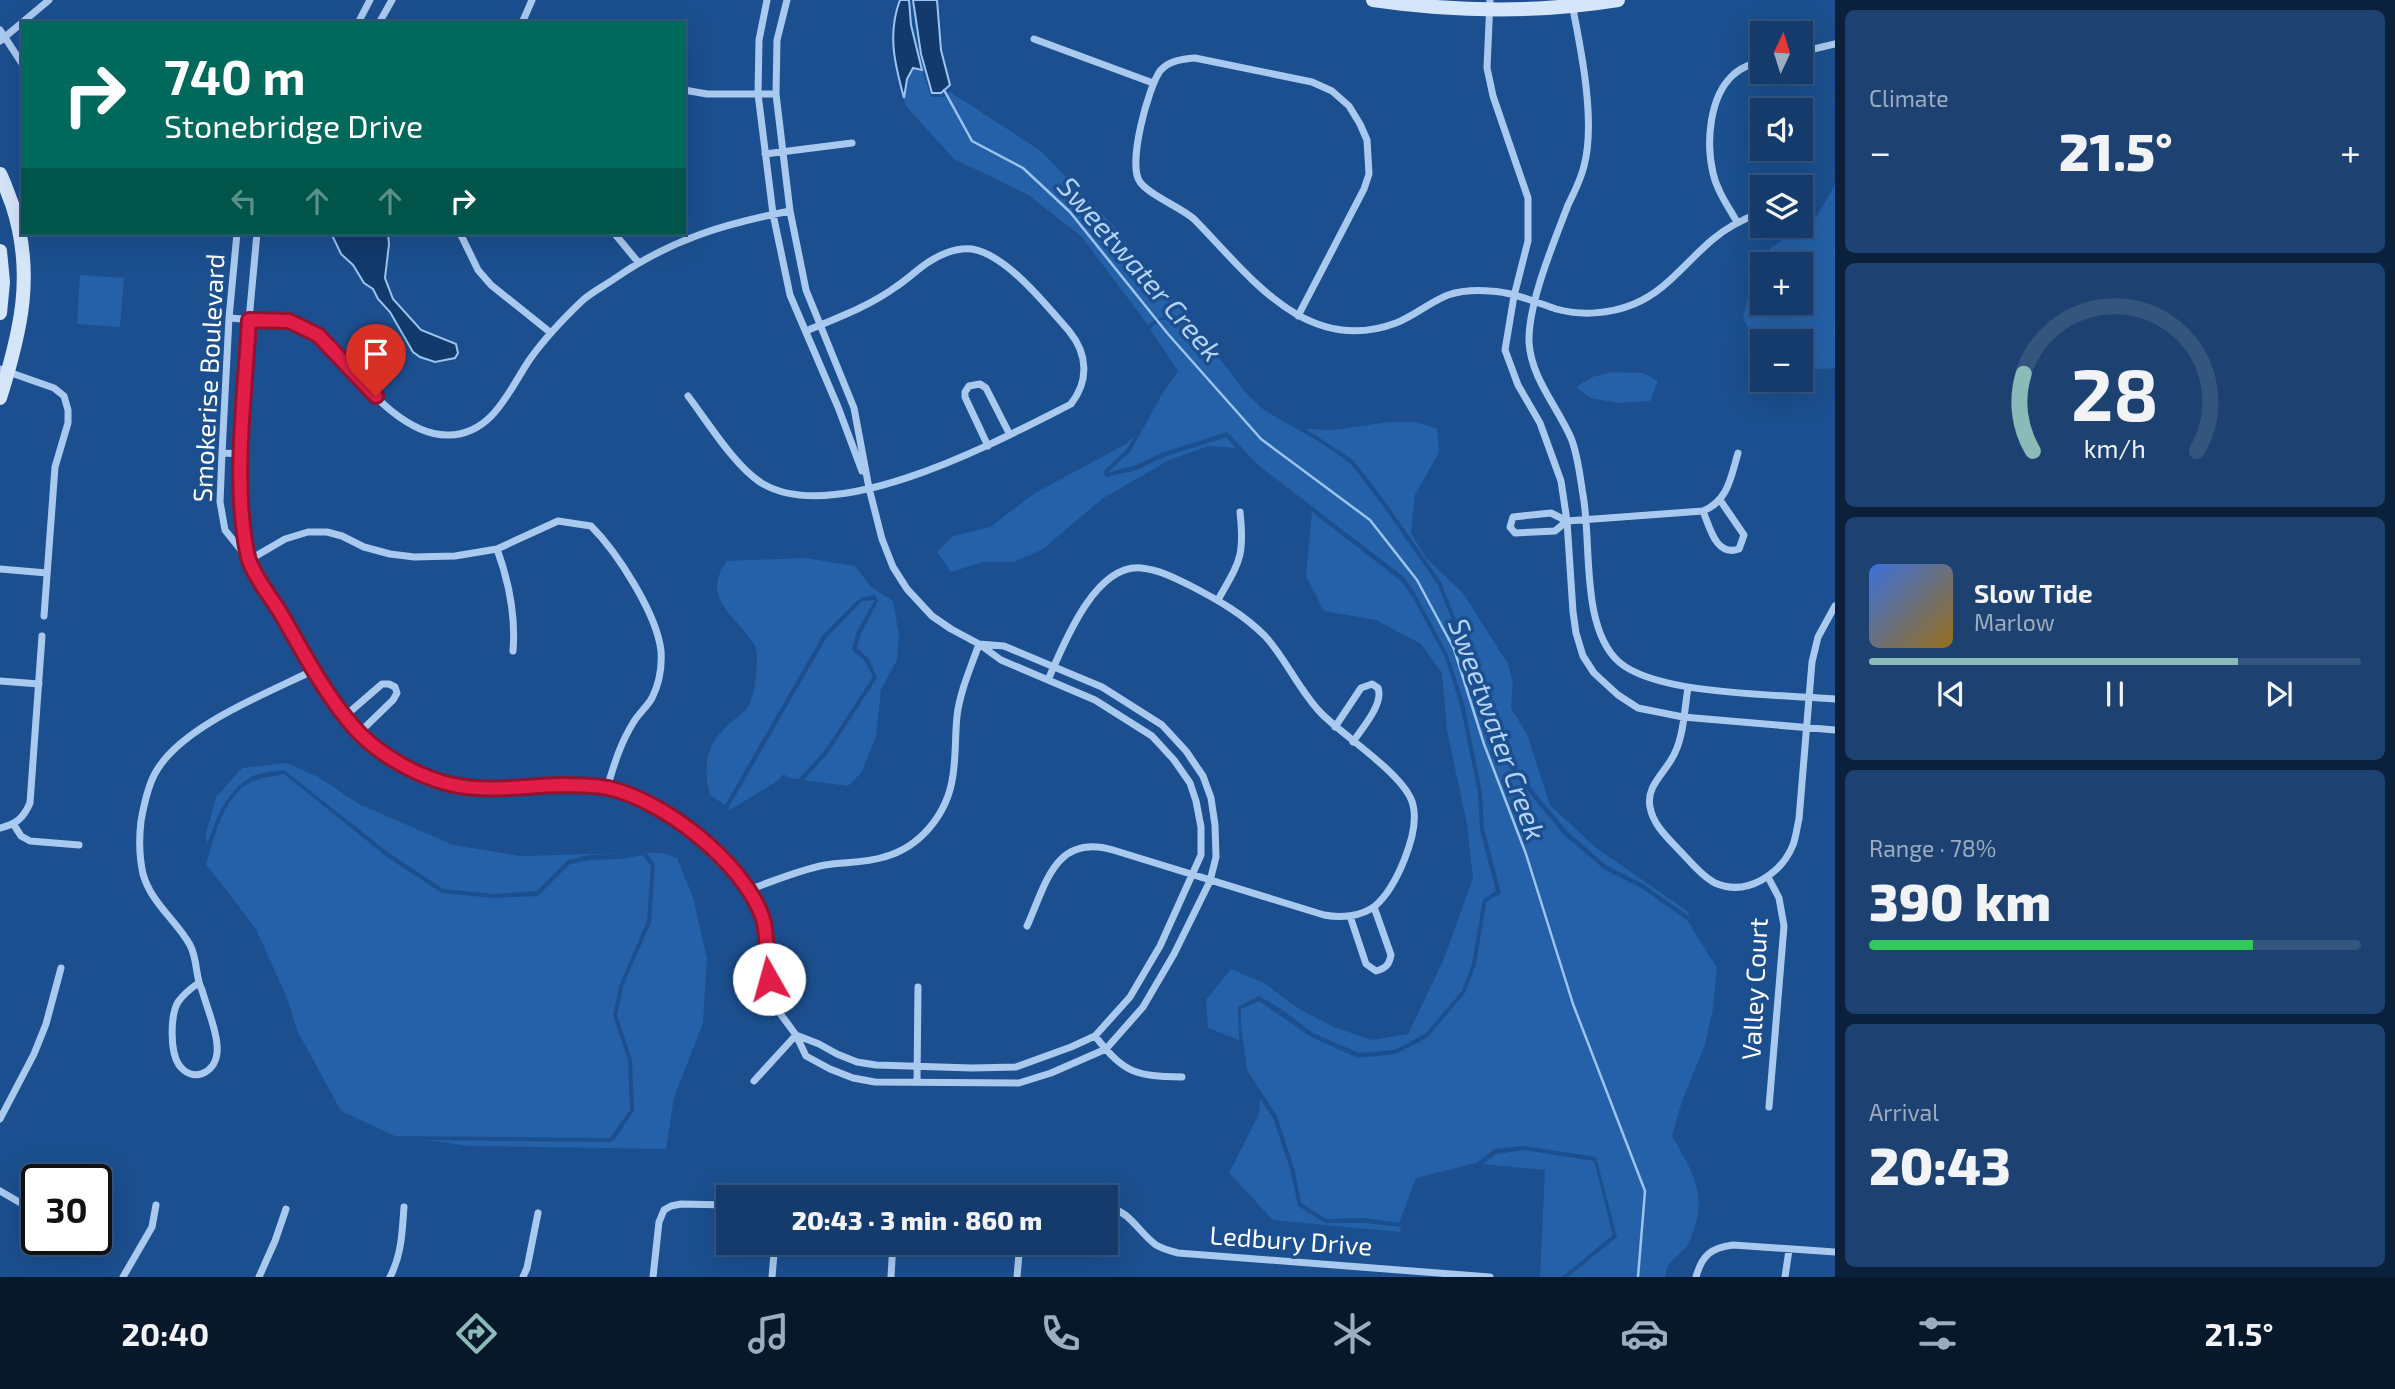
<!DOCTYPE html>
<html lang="en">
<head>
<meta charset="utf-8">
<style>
  :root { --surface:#143b6b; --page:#1d4271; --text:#f1f3f6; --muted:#9dadc1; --line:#33557e; --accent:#8bbbb9 }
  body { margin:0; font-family:"Exo 2",sans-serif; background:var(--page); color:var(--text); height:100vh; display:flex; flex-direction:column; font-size:26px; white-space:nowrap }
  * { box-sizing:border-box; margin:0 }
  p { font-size:23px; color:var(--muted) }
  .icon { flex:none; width:38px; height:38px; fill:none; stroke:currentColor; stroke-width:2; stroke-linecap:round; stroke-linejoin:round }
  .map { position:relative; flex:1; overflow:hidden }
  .panel { display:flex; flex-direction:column; gap:10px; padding:10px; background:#0b203b; width:560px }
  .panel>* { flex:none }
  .guide { position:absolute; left:21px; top:21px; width:665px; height:214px; border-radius:0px; box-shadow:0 7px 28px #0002,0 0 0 2px var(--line); background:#00695c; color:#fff; overflow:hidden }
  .needle { width:46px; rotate:4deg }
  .fabs { position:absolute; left:1750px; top:21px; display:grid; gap:14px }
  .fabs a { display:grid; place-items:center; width:63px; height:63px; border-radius:0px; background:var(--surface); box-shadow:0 7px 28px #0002,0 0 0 2px var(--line); font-size:35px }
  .speed { position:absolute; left:21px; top:1164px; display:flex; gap:14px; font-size:35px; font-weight:700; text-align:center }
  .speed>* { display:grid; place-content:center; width:91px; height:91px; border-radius:50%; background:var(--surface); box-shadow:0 7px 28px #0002,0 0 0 2px var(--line); line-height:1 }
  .speed .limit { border:4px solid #111; border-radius:10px; background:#fff; color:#111 }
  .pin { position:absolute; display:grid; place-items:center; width:60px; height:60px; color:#fff; margin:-72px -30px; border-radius:50% 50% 50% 0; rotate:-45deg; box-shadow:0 0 7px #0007 }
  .pin .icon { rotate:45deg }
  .me { position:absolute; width:77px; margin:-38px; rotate:353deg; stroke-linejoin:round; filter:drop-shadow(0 0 5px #0008) }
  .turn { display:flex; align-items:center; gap:24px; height:147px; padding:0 28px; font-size:32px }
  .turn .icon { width:91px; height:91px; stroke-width:2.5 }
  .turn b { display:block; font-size:49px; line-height:60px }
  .lanes { display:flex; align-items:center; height:66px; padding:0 28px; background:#0003; justify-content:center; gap:35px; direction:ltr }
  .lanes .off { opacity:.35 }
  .big { font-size:52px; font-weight:800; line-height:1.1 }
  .panel .tile { flex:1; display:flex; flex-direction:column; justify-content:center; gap:10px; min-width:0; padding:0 24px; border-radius:10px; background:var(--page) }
  .panel .dial { align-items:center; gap:0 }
  .dial svg { height:182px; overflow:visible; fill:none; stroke:var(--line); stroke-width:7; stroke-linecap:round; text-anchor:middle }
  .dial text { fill:var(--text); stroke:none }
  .song { display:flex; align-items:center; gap:21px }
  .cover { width:84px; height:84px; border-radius:10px; background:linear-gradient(135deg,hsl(220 70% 55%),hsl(40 70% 35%)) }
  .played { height:7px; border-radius:4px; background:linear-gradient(90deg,var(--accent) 75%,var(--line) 75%) }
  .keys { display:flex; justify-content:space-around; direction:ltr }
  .heat { display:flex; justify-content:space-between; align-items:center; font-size:38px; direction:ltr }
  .charge { height:10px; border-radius:5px; background:linear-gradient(90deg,#34c759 78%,var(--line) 0) }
  .trip { position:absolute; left:716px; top:1185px; width:402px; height:70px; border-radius:0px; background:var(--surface); box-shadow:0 7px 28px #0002,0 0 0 2px var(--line); font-weight:800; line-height:70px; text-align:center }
  .menu { display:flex; height:112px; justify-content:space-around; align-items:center; background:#08182b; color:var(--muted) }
  .menu .icon { width:49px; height:49px }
  .menu .selected { color:var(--accent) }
  .menu b { font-size:32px; color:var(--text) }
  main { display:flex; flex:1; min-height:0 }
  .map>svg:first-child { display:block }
  .green { fill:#2461a8; fill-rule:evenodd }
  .water { fill:#123a6d; stroke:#9cc4f0; stroke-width:2 }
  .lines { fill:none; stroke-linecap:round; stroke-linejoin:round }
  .stream { stroke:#9cc4f0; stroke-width:2.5 }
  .street { stroke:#a9c9ee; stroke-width:7 }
  .secondary { stroke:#d6e6fa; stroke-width:14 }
  .route-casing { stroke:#92132f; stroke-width:18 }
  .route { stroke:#e11d48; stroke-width:12 }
  .labels { text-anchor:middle; stroke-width:7; stroke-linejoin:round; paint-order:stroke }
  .street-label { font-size:26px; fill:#fff; stroke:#1b4f8f }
  .water-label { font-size:28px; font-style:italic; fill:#b5d3f5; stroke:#1b4f8f }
</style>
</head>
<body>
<main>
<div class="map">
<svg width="1835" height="1277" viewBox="0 0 1835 1277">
  <rect width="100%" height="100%" fill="#1b4f8f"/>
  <path class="green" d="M913,68L922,70L931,97H943L950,92L1041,151L1111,223L1192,324C1176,313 1164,313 1148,325L1082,237L1027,194L954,159L905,105C902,92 906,79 913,68Z
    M1835,185V368L1801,370V341H1762V357L1743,318L1749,292L1768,250L1817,216ZM1762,264H1801V303H1762Z
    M80,275L124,278L120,327L77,324Z
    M1161,320H1178L1204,338L1246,393L1264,410L1323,444L1350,463L1381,503L1438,585L1472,670L1491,739L1518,779L1563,834L1605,870L1641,888L1687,920L1717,968L1713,1008L1705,1045L1682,1101L1672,1136C1691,1169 1708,1194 1693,1232C1691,1237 1689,1244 1686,1247C1676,1259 1667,1260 1665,1277H1568L1617,1237L1596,1157L1524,1146L1495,1149L1476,1163L1416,1178L1399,1223L1364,1218L1326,1219L1301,1203L1295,1171L1277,1116L1247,1070L1241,1026V1009L1259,1001L1311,1037L1358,1058L1395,1054L1427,1038L1465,993L1476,965L1486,902L1501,893L1484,829L1482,792L1464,703L1448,655L1416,595L1404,577L1258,465L1227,432L1162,453L1136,465L1107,473L1130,452L1161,396L1178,371L1150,329Z
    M1612,372L1643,373L1658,381L1650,401L1619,403L1590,398L1576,387L1592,377Z
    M1389,422H1416L1437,429L1439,452L1415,495L1411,533L1426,558L1463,593L1508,664L1513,683L1511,708L1527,734L1550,805L1595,847L1687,911L1690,917L1643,884L1607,866L1566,830L1521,776L1495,737L1475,668L1441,582L1384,500L1353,460L1306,429L1333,430Z
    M1136,434L1127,449L1104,471L1105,477L1137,470L1164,457L1226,437L1236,448L1209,446L1169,460L1102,499L1043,549L1014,562H983L951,572L937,552L953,536L990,527L1035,493L1126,444Z
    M1312,512L1401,581L1413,598L1445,657L1460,704L1478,793L1480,830L1496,891L1483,900L1472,964L1462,991L1425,1034L1394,1050L1359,1053L1313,1033L1281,1009L1259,996L1238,1007L1239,1040L1208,1028L1206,1000L1231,969L1264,983L1299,1009L1334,1027L1372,1040L1408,1034L1443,961L1473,878L1467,825L1447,730L1442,673L1421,644L1376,620L1324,611L1306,576Z
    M805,558L855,566L871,587L893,601L899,636L897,660L881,689L876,737L861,773L848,786L804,780L828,753L877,678L869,659L857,648L861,633L878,601L875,595L860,598L823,635L725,805L710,795C703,767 705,747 727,726C733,720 742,714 747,708C753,700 756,681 756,671C757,663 758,651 754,644C737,616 699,599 727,561Z
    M875,600L857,631L852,650L865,661L873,677L825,750L799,779L788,778L784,774L776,782L726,812L827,637L862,601Z
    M287,763L318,777L359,804L453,845L520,856L630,853L589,855L568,860L537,891L494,894L443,889L389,853L284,770C274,772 260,772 251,777C227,791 216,818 208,843L205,837L216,797L242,768Z
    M284,774L387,857L442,893L494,898L538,896L570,864L589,860L621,859L643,855L651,866L647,921L620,984L613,1015L628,1060L630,1110L610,1138L395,1136L341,1111L297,1030L287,998L256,929L206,864C215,835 224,791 256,780C265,777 275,776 284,774Z
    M647,853H662L677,858L693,897L707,959L703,1023L674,1097L666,1149L470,1146L425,1140L610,1142L614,1140L634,1111L632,1060L617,1015L623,986L651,922L655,865Z
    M1260,1099L1273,1118L1291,1172L1298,1206L1325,1223H1364L1401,1227L1400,1232L1273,1220L1229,1173L1259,1114Z
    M1524,1150L1594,1161L1613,1235L1562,1277H1540L1545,1170L1482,1164L1496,1154Z"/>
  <path class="water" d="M900,0H909L911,25L922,70L913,68L907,79L904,98C895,65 887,34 900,0Z
    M913,0H937L941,50L950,85L941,93H932L921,54Z
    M331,233H388L389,244L385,278L393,299L421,330L456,344L458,353L455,358L435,362L420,357L413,352L390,312L378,299L373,289L364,283L353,265L341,254Z"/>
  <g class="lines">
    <path class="stream" d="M944,90L972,141L1023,168L1070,212L1168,334L1261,439L1370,520L1417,580L1454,649L1484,744L1526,854L1573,1004L1645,1191L1638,1277"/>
    <path class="street" d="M767,0L759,40L758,94L773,214L790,295L838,407L862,471
      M787,0L777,40L776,94L790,211L806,290L854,408L869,488L882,539L893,567L907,589L932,616L951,629L979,644L1001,660L1095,700L1152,736L1174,760L1190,783L1196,801L1201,827V855L1160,946L1130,997L1095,1036L1071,1047L1016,1067L972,1068L876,1065L857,1062L837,1054L819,1044L796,1035
      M1490,0L1487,68L1493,96L1528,198V241L1514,296L1505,350L1518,385L1540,423L1561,481L1567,521L1573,612L1576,633L1583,656L1594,673L1618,695L1638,708L1683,717L1835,730
      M1572,4C1581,49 1596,122 1584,166C1581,179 1574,193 1568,205C1554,242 1528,303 1529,342C1531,378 1557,406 1571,438C1578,455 1580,477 1583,495C1592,542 1580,627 1619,662C1658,696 1781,694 1835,699
      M358,23L370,0
      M379,23L392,0
      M522,23L532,0
      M0,30L23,65
      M1034,39L1153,83
      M0,41L49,0
      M1801,52L1835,44
      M684,90L707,94H776
      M765,154L852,143
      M1737,222C1728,206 1717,191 1713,173C1706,143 1709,97 1733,75C1741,67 1752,64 1762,61
      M237,233L229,318L222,453L220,502L225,530L249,560L314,670L351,725L390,758L420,773L448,784L482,788L560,785L607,788L642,801L676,819L704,841L748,890L763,918L765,963L772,995L779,1012L796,1035L806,1056L830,1069L853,1078L875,1082L1019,1083L1051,1073L1106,1049L1143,1007L1174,954L1210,881L1216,857L1215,825L1211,798L1203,776L1186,751L1162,725L1102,687L1004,646L979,644
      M460,233L478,270L491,285L551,333
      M614,233L638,262
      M1298,316L1364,189L1369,174L1367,140L1360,124L1349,106L1332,91L1312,82L1195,58C1182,59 1168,61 1160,71C1148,88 1127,165 1140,182C1149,195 1180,207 1194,219C1249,275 1306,357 1396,323C1414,316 1430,302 1448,295C1460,291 1476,290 1490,291C1513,292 1535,302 1556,309C1581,316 1610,314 1634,304C1666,291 1686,262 1712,240C1727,227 1743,219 1762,212
      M229,318C264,321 287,317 318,335C351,368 398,437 449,435C493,434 509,390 530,359C545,338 564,318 583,300C592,292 604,286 614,279C670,240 723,224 790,211
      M0,369L54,388L64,396L68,410V423L55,467L44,616
      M688,396C707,421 734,465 760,482C834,530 1000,440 1071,404C1089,381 1088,354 1069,331C1046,305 1007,255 972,249C963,248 954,250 946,253C927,260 913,275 897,286C870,306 837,318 806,331
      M988,446L965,397V392L969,386L980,384L986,388L1010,435
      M222,453L242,454
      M1703,511C1710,528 1716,557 1739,549L1744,535L1720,500
      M1567,521L1555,531L1515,533L1510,527L1513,517L1551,513L1567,521L1703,511C1728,501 1731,477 1738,453
      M497,549C509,582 516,615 513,651
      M249,559L240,500L249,320L257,233
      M249,560L285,539L308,532H327L342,536L364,547L390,554L414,557L455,556L497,549L558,521L591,526C617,552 657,614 661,651C662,666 659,684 652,698C647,707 638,714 633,723C620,744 614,765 607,788
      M0,569L47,573
      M1218,600C1239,562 1245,558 1240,512
      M0,681L39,684
      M1688,688C1684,711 1684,740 1671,760C1662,775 1646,788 1650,807C1653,825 1668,838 1680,851C1690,861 1701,876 1715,883C1747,897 1781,874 1793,845C1796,837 1797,827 1799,819L1812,662L1818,637L1835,606
      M345,716L382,684H389L395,687L397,693L393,700L360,732
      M1335,727L1361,688L1372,684L1378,688C1384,704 1362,728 1353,742
      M14,825L21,836L30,841L79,845
      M0,828C16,824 23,819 30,803L42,636
      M1768,877L1779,898L1784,926L1769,1107
      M748,890C774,881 799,870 825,865C845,862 866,863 884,857C921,847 948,813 953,775C956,756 955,735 957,716C960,691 971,667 979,644
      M1350,916L1366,964L1376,971C1386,968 1389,965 1391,955L1374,907
      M1027,926C1046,884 1055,833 1113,850L1324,915C1340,918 1361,917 1375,906C1396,888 1420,833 1413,805C1407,776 1343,736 1321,713C1299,690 1286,659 1265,636C1243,614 1218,600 1191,586C1175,578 1160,570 1141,568C1094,564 1063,646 1048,680
      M197,984C190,989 183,995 178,1002C170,1016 170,1052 179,1065C192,1083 215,1074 217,1053C219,1036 207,1008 202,990C195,977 198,960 190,945C176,920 151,903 143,874C139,856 139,838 141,821C144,804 148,784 157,770C184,725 268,693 314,670
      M1095,1036C1125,1074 1135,1076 1182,1077
      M754,1081L796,1035
      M917,1081L918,987
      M0,1119L34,1054L46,1024L61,968
      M0,1191L26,1206
      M1106,1207C1131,1211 1137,1231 1156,1245C1163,1249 1170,1251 1178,1253L1490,1277
      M123,1277L152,1227L156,1205
      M259,1277L275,1241L286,1209
      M390,1277C402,1254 402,1232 404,1207
      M523,1277L527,1268L538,1213
      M653,1277L659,1222L664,1210L671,1206L681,1204L728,1205
      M772,1277L775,1242
      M891,1277L893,1242
      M1017,1277L1020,1242
      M1696,1277C1702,1255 1711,1248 1733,1245L1835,1252
      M1785,1277L1789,1250"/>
    <path class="secondary" d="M1373,0C1455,12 1537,13 1618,0
      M0,174C5,184 8,194 12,204C35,273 21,331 0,398
      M0,251L3,282L0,313"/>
  </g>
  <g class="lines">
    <g class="route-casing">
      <path id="route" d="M376,396L318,335L289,321L249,320C245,395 232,484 248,557C252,573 271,598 280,612C302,650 323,691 351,724C374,752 414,775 449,784C486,793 523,786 560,785C575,785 593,785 608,788C664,800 742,862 762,916C769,935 765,960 769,979"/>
    </g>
    <use href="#route" class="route"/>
  </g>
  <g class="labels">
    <g class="street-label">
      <text transform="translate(209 378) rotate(-87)" y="9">Smokerise Boulevard</text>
      <text transform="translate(1755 989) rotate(-87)" y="9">Valley Court</text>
      <text transform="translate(1291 1241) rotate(4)" y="9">Ledbury Drive</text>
    </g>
    <g class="water-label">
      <text transform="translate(1140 269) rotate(49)" y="10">Sweetwater Creek</text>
      <text transform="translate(1497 729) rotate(70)" y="10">Sweetwater Creek</text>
    </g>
  </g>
</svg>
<div class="fabs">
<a><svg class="needle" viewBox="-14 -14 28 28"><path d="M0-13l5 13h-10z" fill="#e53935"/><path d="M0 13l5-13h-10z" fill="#9dadc1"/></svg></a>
<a><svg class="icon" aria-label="sound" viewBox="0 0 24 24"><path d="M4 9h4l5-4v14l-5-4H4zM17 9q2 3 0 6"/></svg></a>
<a><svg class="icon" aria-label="layers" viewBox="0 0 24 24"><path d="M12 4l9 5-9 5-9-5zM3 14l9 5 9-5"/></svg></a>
<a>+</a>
<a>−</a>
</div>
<div class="speed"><div class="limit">30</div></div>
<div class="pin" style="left:376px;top:396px;background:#d93025"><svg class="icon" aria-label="arrive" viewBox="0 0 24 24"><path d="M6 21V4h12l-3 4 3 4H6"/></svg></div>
<svg class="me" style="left:769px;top:979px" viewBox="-20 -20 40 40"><circle r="19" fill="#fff"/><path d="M0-13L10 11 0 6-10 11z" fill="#e11d48"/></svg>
<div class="trip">20:43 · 3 min · 860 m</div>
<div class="guide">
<div class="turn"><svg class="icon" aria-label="right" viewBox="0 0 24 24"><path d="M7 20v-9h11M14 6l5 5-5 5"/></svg><div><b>740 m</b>Stonebridge Drive</div></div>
<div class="lanes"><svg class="icon off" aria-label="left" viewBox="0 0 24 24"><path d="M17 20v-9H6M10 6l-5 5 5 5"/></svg><svg class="icon off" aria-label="ahead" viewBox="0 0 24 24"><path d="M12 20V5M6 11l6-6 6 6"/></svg><svg class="icon off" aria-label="ahead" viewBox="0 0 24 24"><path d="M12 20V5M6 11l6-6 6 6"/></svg><svg class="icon" aria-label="right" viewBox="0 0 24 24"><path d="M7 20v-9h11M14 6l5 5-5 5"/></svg></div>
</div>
</div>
<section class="panel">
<div class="tile"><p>Climate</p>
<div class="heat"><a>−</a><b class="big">21.5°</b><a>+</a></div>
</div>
<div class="tile dial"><svg viewBox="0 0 100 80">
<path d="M14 69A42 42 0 1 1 86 69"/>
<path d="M14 69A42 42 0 0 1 10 35" stroke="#8bbbb9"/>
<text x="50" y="56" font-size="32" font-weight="700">28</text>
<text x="50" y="72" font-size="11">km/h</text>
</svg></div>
<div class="tile">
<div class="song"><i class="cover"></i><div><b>Slow Tide</b><p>Marlow</p></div></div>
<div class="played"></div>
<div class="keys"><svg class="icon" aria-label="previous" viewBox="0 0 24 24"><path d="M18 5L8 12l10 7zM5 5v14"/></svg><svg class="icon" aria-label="pause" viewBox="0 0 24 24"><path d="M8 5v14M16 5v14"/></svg><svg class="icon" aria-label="next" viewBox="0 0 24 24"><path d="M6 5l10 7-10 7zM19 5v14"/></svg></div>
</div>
<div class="tile"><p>Range · 78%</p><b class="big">390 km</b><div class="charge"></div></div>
<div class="tile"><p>Arrival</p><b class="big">20:43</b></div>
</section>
</main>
<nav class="menu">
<b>20:40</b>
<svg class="icon selected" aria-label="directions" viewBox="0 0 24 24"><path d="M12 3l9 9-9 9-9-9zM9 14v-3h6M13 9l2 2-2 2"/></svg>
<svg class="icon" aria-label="music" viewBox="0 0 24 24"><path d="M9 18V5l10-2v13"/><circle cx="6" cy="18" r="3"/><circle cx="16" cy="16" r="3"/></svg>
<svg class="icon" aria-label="phone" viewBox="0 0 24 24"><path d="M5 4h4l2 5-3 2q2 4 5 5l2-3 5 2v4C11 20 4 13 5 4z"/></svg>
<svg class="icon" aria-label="climate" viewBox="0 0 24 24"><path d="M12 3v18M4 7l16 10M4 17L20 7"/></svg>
<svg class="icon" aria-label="car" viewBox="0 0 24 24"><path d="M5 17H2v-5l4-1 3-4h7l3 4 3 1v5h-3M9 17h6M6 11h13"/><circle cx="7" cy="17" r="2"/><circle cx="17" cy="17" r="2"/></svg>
<svg class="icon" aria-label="filters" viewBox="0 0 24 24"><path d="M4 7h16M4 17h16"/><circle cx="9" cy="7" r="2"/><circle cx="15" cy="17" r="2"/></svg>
<b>21.5°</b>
</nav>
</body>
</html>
